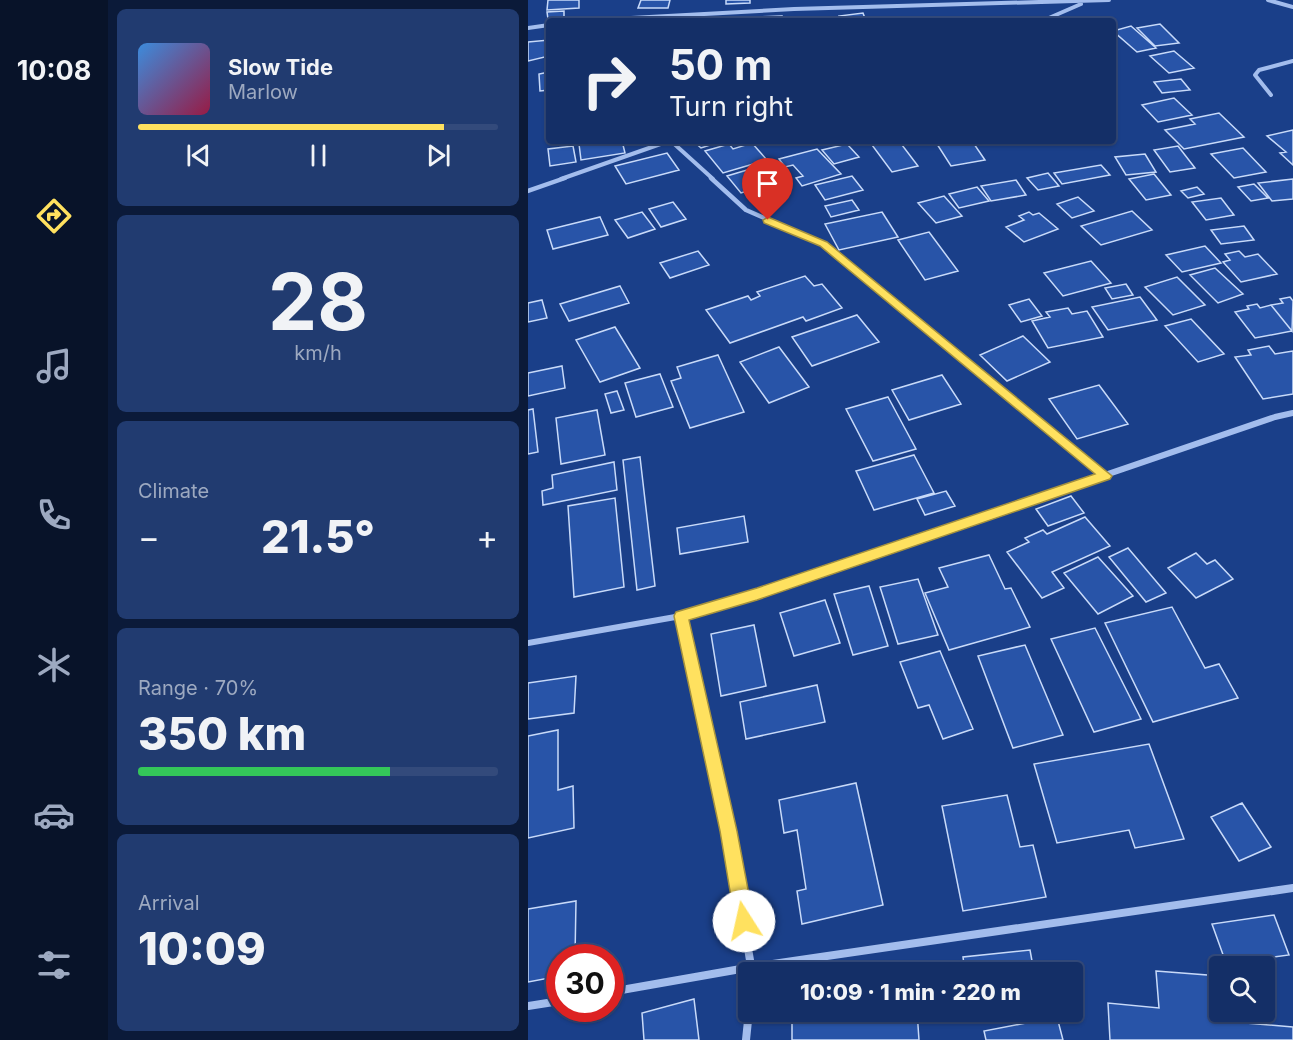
<!DOCTYPE html>
<html lang="en">
<head>
<meta charset="utf-8">
<style>
  :root { --surface:#142f67; --page:#213b70; --text:#f1f3f6; --muted:#9da9c0; --line:#334a7b; --accent:#ffe15f }
  body { margin:0; font-family:Inter,sans-serif; background:var(--page); color:var(--text); height:100vh; display:flex; flex-direction:column; font-size:22px; white-space:nowrap }
  * { box-sizing:border-box; margin:0 }
  p { font-size:20px; color:var(--muted) }
  .icon { flex:none; width:33px; height:33px; fill:none; stroke:currentColor; stroke-width:2; stroke-linecap:round; stroke-linejoin:round }
  .map { position:relative; flex:1; overflow:hidden }
  .details { display:flex; flex-direction:column; gap:9px; padding:9px; background:#0b1a39; width:420px }
  .details>* { flex:none }
  .guide { position:absolute; left:18px; top:18px; width:570px; height:126px; border-radius:6px; box-shadow:0 2px 4px #0004,0 0 0 2px var(--line); background:#142f67; color:var(--text); overflow:hidden }
  .fabs { position:absolute; left:681px; top:956px; display:grid; gap:12px }
  .fabs a { display:grid; place-items:center; width:66px; height:66px; border-radius:6px; background:var(--surface); box-shadow:0 2px 4px #0004,0 0 0 2px var(--line); font-size:30px }
  .speed { position:absolute; left:18px; top:944px; display:flex; gap:12px; font-size:30px; font-weight:700; text-align:center }
  .speed>* { display:grid; place-content:center; width:78px; height:78px; border-radius:50%; background:var(--surface); box-shadow:0 2px 4px #0004,0 0 0 2px var(--line); line-height:1 }
  .speed .limit { border:9px solid #d22; background:#fff; color:#111 }
  .pin { position:absolute; display:grid; place-items:center; width:51px; height:51px; color:#fff; margin:-62px -26px; border-radius:50% 50% 50% 0; rotate:-45deg; box-shadow:0 0 6px #0007 }
  .pin .icon { rotate:45deg }
  .me { position:absolute; width:66px; margin:-33px; rotate:350deg; stroke-linejoin:round; filter:drop-shadow(0 0 4px #0008) }
  .turn { display:flex; align-items:center; gap:21px; height:126px; padding:0 24px; font-size:27px }
  .turn .icon { width:78px; height:78px; stroke-width:2.5 }
  .turn b { display:block; font-size:42px; line-height:51px }
  .big { font-size:45px; font-weight:800; line-height:1.1 }
  .details .widget { flex:1; display:flex; flex-direction:column; justify-content:center; gap:9px; min-width:0; padding:0 21px; border-radius:9px; background:var(--page) }
  .details .dial { align-items:center; gap:0 }
  .dial b { font-size:78px; line-height:1 }
  .song { display:flex; align-items:center; gap:18px }
  .cover { width:72px; height:72px; border-radius:9px; background:linear-gradient(135deg,hsl(210 70% 55%),hsl(340 70% 35%)) }
  .played { height:6px; border-radius:3px; background:linear-gradient(90deg,var(--accent) 85%,var(--line) 85%) }
  .keys { display:flex; justify-content:space-around; direction:ltr }
  .heat { display:flex; justify-content:space-between; align-items:center; font-size:33px; direction:ltr }
  .charge { height:9px; border-radius:4px; background:linear-gradient(90deg,#34c759 70%,var(--line) 0) }
  .trip { position:absolute; left:210px; top:962px; width:345px; height:60px; border-radius:6px; background:var(--surface); box-shadow:0 2px 4px #0004,0 0 0 2px var(--line); font-weight:800; line-height:60px; text-align:center }
  main { display:flex; flex:1; min-height:0 }
  .dock { display:flex; flex-direction:column; width:108px; justify-content:space-around; align-items:center; background:#081329; color:var(--muted) }
  .dock .icon { width:42px; height:42px }
  .dock .on { color:var(--accent) }
  .dock b { font-size:27px; color:var(--text) }
  .map>svg:first-child { display:block }
  .building { fill:#2854a8; stroke:#c8daf9; stroke-width:1.5 }
  .lines { fill:none; stroke-linecap:round; stroke-linejoin:round }
  .street-far3 { stroke:#a3bded; stroke-width:4 }
  .street-far2 { stroke:#a3bded; stroke-width:4.5 }
  .street-far1 { stroke:#a3bded; stroke-width:6 }
  .street { stroke:#a3bded; stroke-width:8 }
  .route { fill:#ffe15f; stroke:#a6923e; stroke-width:1.5 }
</style>
</head>
<body>
<main>
<nav class="dock">
<b>10:08</b>
<svg class="icon on" aria-label="directions" viewBox="0 0 24 24"><path d="M12 3l9 9-9 9-9-9zM9 14v-3h6M13 9l2 2-2 2"/></svg>
<svg class="icon" aria-label="music" viewBox="0 0 24 24"><path d="M9 18V5l10-2v13"/><circle cx="6" cy="18" r="3"/><circle cx="16" cy="16" r="3"/></svg>
<svg class="icon" aria-label="phone" viewBox="0 0 24 24"><path d="M5 4h4l2 5-3 2q2 4 5 5l2-3 5 2v4C11 20 4 13 5 4z"/></svg>
<svg class="icon" aria-label="climate" viewBox="0 0 24 24"><path d="M12 3v18M4 7l16 10M4 17L20 7"/></svg>
<svg class="icon" aria-label="car" viewBox="0 0 24 24"><path d="M5 17H2v-5l4-1 3-4h7l3 4 3 1v5h-3M9 17h6M6 11h13"/><circle cx="7" cy="17" r="2"/><circle cx="17" cy="17" r="2"/></svg>
<svg class="icon" aria-label="filters" viewBox="0 0 24 24"><path d="M4 7h16M4 17h16"/><circle cx="9" cy="7" r="2"/><circle cx="15" cy="17" r="2"/></svg>
</nav>
<section class="details">
<div class="widget">
<div class="song"><i class="cover"></i><div><b>Slow Tide</b><p>Marlow</p></div></div>
<div class="played"></div>
<div class="keys"><svg class="icon" aria-label="previous" viewBox="0 0 24 24"><path d="M18 5L8 12l10 7zM5 5v14"/></svg><svg class="icon" aria-label="pause" viewBox="0 0 24 24"><path d="M8 5v14M16 5v14"/></svg><svg class="icon" aria-label="next" viewBox="0 0 24 24"><path d="M6 5l10 7-10 7zM19 5v14"/></svg></div>
</div>
<div class="widget dial"><b>28</b><p>km/h</p></div>
<div class="widget"><p>Climate</p>
<div class="heat"><a>−</a><b class="big">21.5°</b><a>+</a></div>
</div>
<div class="widget"><p>Range · 70%</p><b class="big">350 km</b><div class="charge"></div></div>
<div class="widget"><p>Arrival</p><b class="big">10:09</b></div>
</section>
<div class="map">
<svg width="765" height="1040" viewBox="0 0 765 1040">
  <rect width="100%" height="100%" fill="#1a3f89"/>
  <path class="building" d="M20,0H51V8L19,10Z
    M113,0H142L140,8H110Z
    M198,0H222V3L198,4Z
    M36,11V17L20,19L19,12Z
    M335,13L338,21H313L311,16Z
    M254,16V21H229L230,17Z
    M632,24L651,43L627,46L609,28Z
    M603,26L628,48L609,52L585,31Z
    M21,40V56L0,61V42Z
    M646,51L666,68L641,73L622,56Z
    M21,72V90L12,91L11,74Z
    M653,79L662,90L634,93L626,82Z
    M646,98L664,115L630,122L614,105Z
    M691,113L716,137L656,149L637,130L667,124L662,119Z
    M765,130V165L752,153L758,152L739,136Z
    M71,141H94L97,153L53,160L51,144Z
    M165,141H195L173,148Z
    M362,141H371L390,166L364,172L344,145Z
    M407,141H444L457,160L423,166Z
    M224,143L239,160L195,173L177,151L201,144L205,149Z
    M319,144L331,157L306,164L294,150Z
    M45,146L48,162L22,166L20,149Z
    M650,146L667,168L642,172L626,150Z
    M715,148L738,172L706,178L683,154Z
    M289,149L313,174L274,186L268,178L275,176L265,165L257,167L251,159Z
    M139,153L151,170L98,184L87,166Z
    M617,154L628,172L598,175L587,157Z
    M243,163L258,179L213,193L199,176Z
    M573,165L582,175L534,184L526,173Z
    M520,173L531,186L510,190L499,178Z
    M626,174L643,195L618,200L601,179Z
    M324,176L335,190L297,200L287,185Z
    M765,179V199L744,201L730,183Z
    M488,180L498,195L463,201L453,186Z
    M726,184L740,198L723,201L710,187Z
    M449,187L461,201L431,208L421,194Z
    M669,187L676,194L660,198L653,191Z
    M416,196L434,216L408,223L390,203Z
    M550,197L566,211L544,218L529,204Z
    M693,198L706,215L678,220L664,202Z
    M324,200L331,210L303,217L297,206Z
    M145,202L158,219L133,227L121,209Z
    M604,211L624,230L573,245L553,226Z
    M114,212L127,229L100,238L87,220Z
    M354,212L370,237L311,250L297,224Z
    M501,212L505,215L511,213L530,229L496,242L478,227L496,220L491,216Z
    M72,217L80,235L25,249L19,230Z
    M716,226L726,240L693,244L683,230Z
    M401,232L430,271L397,280L370,240Z
    M677,246L693,263L654,272L638,255Z
    M170,251L181,265L142,278L132,263Z
    M711,251L717,257L730,254L749,274L713,282L695,262L702,260L697,254Z
    M563,261L583,283L535,296L516,273Z
    M687,268L715,294L690,303L662,275Z
    M277,276L286,286L294,284L314,308L278,321L275,317L202,343L178,310L220,296L223,300L232,296L229,292Z
    M649,277L677,305L645,315L617,287Z
    M598,284L605,295L584,299L577,288Z
    M92,286L101,303L41,321L32,304Z
    M612,297L629,320L580,330L564,307Z
    M762,297L765,301L764,331L743,305L755,303L752,299Z
    M501,299L514,316L493,322L481,305Z
    M14,300L19,318L0,322V303Z
    M729,304L732,308L743,305L764,331L727,338L707,312L721,309L719,306Z
    M540,308L544,314L559,311L575,337L520,348L504,321L522,317L518,312Z
    M329,315L351,342L284,366L264,337Z
    M663,319L696,354L670,362L637,326Z
    M87,327L112,368L72,382L48,340Z
    M495,336L522,362L479,381L452,355Z
    M741,346L747,354L765,351V394L735,399L707,357L723,355L720,350Z
    M251,347L281,387L241,403L212,362Z
    M190,355L216,412L162,428L143,381L153,378L149,367Z
    M34,366L37,388L0,396V373Z
    M132,374L145,407L108,417L97,383Z
    M414,375L433,404L381,420L364,390Z
    M571,385L600,424L549,439L521,399Z
    M89,391L96,410L83,413L77,394Z
    M360,397L388,449L345,461L318,409Z
    M5,409L10,452L0,454V410Z
    M69,410L77,455L33,464L28,418Z
    M386,455L406,493L346,510L328,471Z
    M112,457L127,586L109,590L95,460Z
    M86,462L89,490L15,505L14,491L25,488L24,475Z
    M418,491L427,506L397,515L389,499Z
    M543,496L556,513L520,526L508,509Z
    M87,498L96,587L46,597L40,506Z
    M216,516L220,542L152,554L149,528Z
    M557,517L582,546L524,572L536,588L514,598L479,552L501,542L497,538L515,530L519,534Z
    M600,548L638,593L618,602L581,557Z
    M668,553L679,564L687,560L705,579L668,598L640,568Z
    M461,555L477,589L483,588L502,627L421,650L397,593L420,587L411,568Z
    M570,557L605,596L570,614L536,573Z
    M390,579L410,635L370,644L352,587Z
    M341,586L360,646L325,655L306,594Z
    M297,600L312,643L266,656L252,613Z
    M644,607L677,668L691,664L710,698L625,722L577,623Z
    M226,625L238,686L193,696L183,634Z
    M567,628L613,719L566,732L523,639Z
    M497,645L535,735L485,748L450,656Z
    M412,651L445,729L415,739L401,705L390,708L372,662Z
    M48,676L46,713L0,719V683Z
    M289,685L297,722L218,739L212,702Z
    M30,730V790L45,786L46,828L0,838V736Z
    M621,744L656,839L607,848L601,830L529,843L506,764Z
    M328,783L355,905L274,924L269,891L278,889L269,830L256,833L251,800Z
    M479,795L492,847L505,845L518,897L435,911L414,806Z
    M714,803L743,847L711,861L683,817Z
    M48,901L47,957H32V976L0,982V909Z
    M746,915L761,955L698,963L684,924Z
    M502,950L506,972H437L435,957Z
    M628,971L692,976V1011H717L718,1023L765,1027V1040H582L580,1003L631,1008Z
    M166,999L171,1040H116L114,1013Z
    M264,1011H389L391,1040H264Z
    M529,1017L535,1040H458L456,1031Z"/>
  <g class="lines">
    <path class="street-far3" d="M740,0L765,7
      M48,21L266,9L581,0
      M514,21L553,4
      M0,28L21,25
      M743,95L727,75L731,70L765,61
      M143,141L185,179
      M33,179L141,141"/>
    <path class="street-far2" d="M183,178L218,210L296,244L489,404
      M0,191L37,178"/>
    <path class="street-far1" d="M488,402L577,476
      M153,616L168,686
      M0,643L153,616L229,594L747,417L765,413"/>
    <path class="street" d="M168,684L200,831L224,972
      M82,992L224,967L765,888
      M0,1006L32,1001
      M218,1040L221,1011"/>
  </g>
  <path class="route" d="M240,217L299,242L584,476L582,479L229,600L161,620L209,831L226,921L223,928L216,930L210,928L207,921L192,831L146,616L148,612L229,588L567,474L292,246L236,223L235,220Z"/>
</svg>
<div class="fabs">
<a><svg class="icon" aria-label="search" viewBox="0 0 24 24"><circle cx="10" cy="10" r="6"/><path d="M15 15l6 6"/></svg></a>
</div>
<div class="speed"><div class="limit">30</div></div>
<div class="pin" style="left:240px;top:220px;background:#d93025"><svg class="icon" aria-label="arrive" viewBox="0 0 24 24"><path d="M6 21V4h12l-3 4 3 4H6"/></svg></div>
<svg class="me" style="left:216px;top:921px" viewBox="-20 -20 40 40"><circle r="19" fill="#fff"/><path d="M0-13L10 11 0 6-10 11z" fill="#ffe15f"/></svg>
<div class="trip">10:09 · 1 min · 220 m</div>
<div class="guide">
<div class="turn"><svg class="icon" aria-label="right" viewBox="0 0 24 24"><path d="M7 20v-9h11M14 6l5 5-5 5"/></svg><div><b>50 m</b>Turn right</div></div>
</div>
</div>
</main>
</body>
</html>
